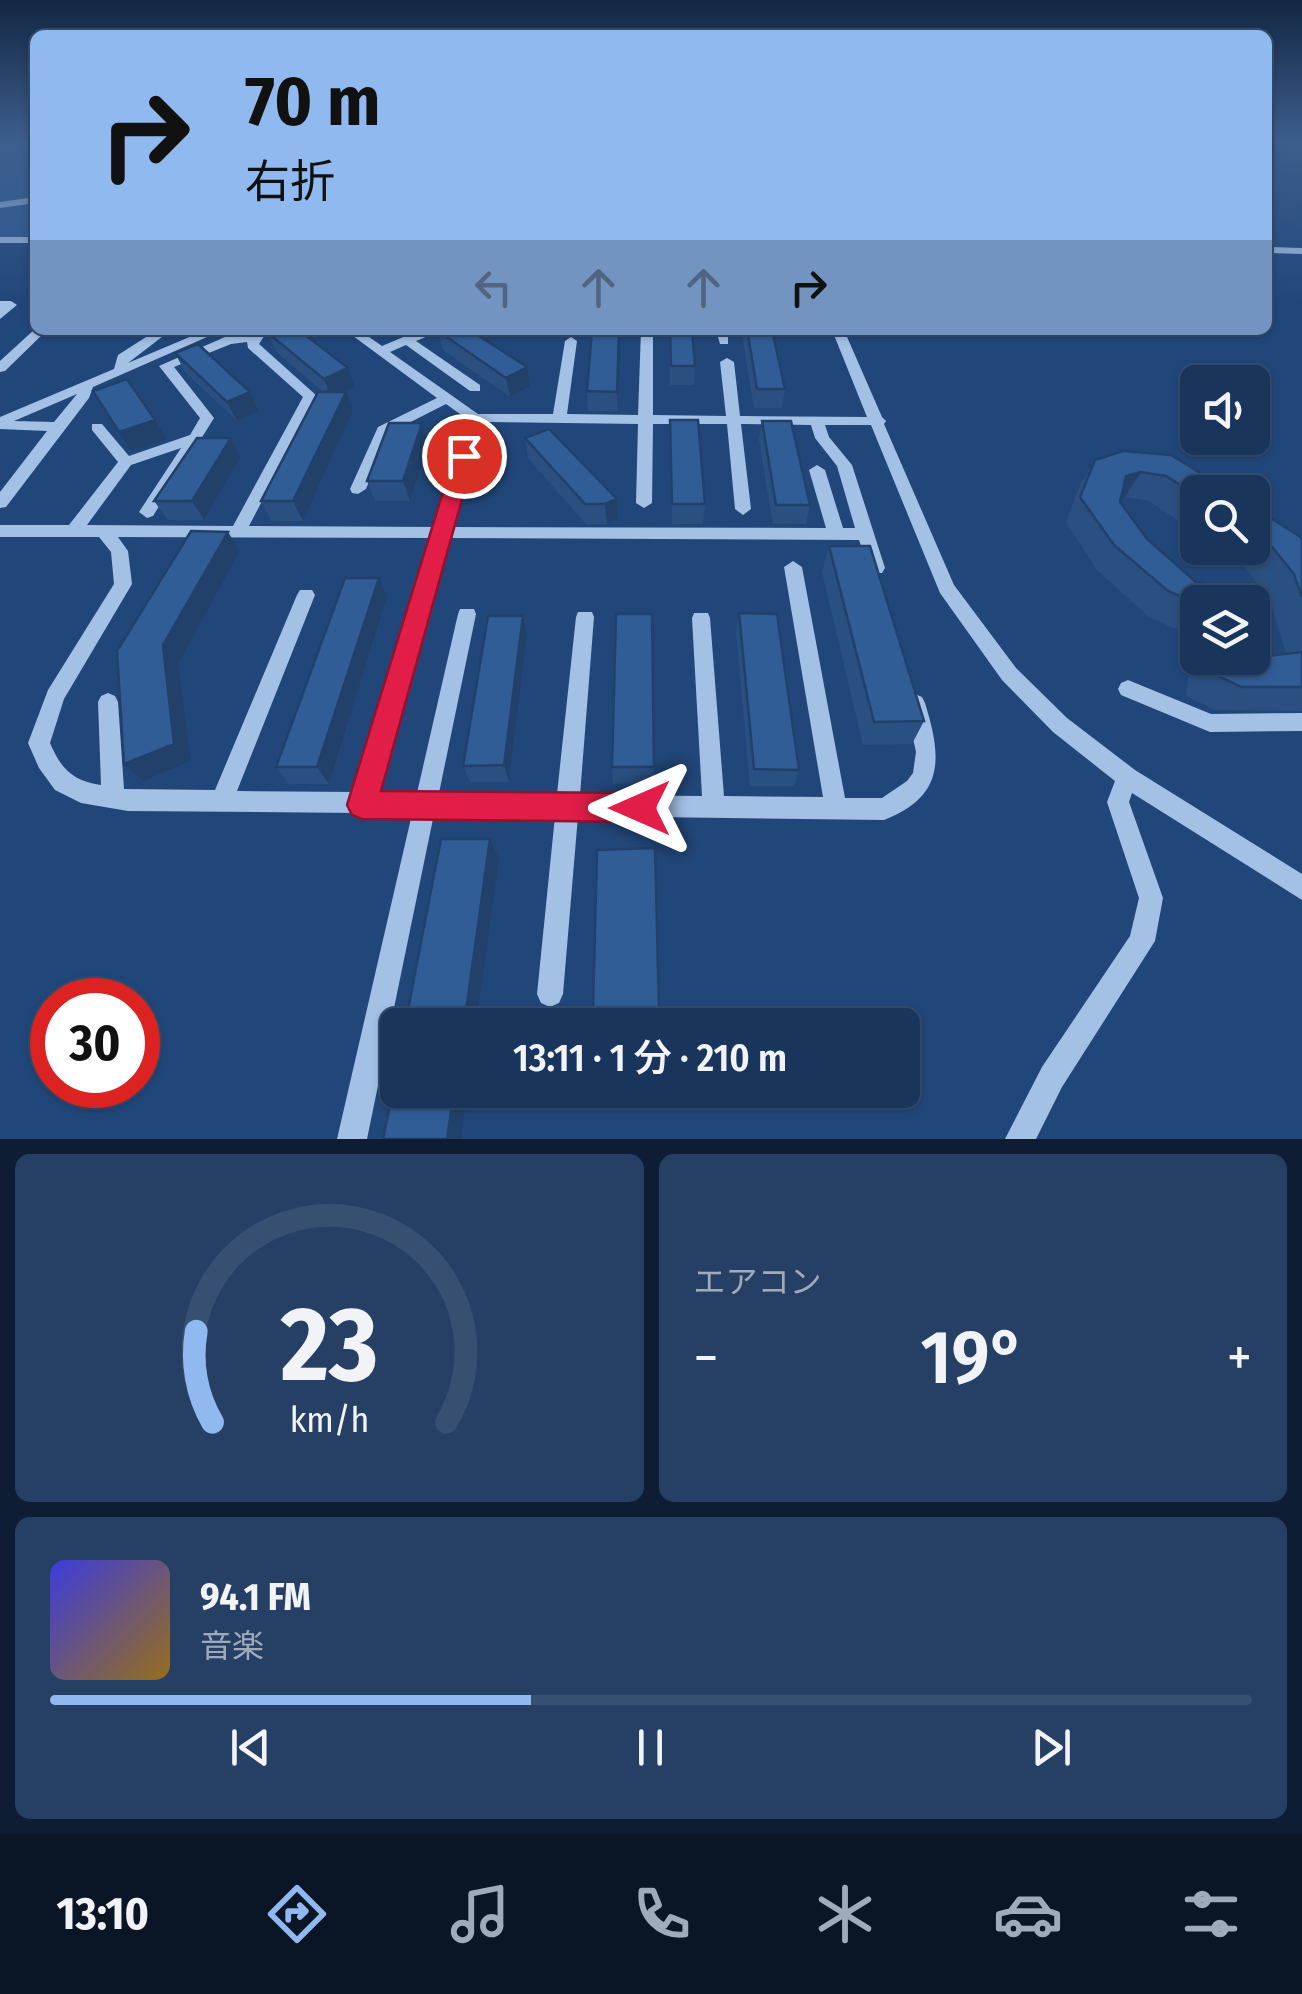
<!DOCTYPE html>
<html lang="ja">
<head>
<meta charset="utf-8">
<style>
  :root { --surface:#19355c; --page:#264065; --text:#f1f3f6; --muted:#9fabbb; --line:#375072; --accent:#90b9f0 }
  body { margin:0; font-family:"Fira Sans Condensed","Noto Sans JP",sans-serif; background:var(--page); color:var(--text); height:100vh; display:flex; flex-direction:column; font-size:38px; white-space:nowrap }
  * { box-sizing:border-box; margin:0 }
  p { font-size:32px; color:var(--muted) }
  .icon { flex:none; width:55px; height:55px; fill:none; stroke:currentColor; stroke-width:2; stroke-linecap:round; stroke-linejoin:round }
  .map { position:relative; height:1139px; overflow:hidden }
  .sheet { display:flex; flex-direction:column; gap:15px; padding:15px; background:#0e1d33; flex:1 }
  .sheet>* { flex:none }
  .banner { position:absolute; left:30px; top:30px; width:1242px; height:305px; border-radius:15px; box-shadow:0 2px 8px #0004,0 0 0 2px var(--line); background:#90b9f0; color:#111; overflow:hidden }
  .buttons { position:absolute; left:1180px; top:365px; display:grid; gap:20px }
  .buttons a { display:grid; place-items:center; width:90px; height:90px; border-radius:15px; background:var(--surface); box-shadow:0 2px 8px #0004,0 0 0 2px var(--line); font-size:50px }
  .speed { position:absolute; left:30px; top:978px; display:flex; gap:20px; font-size:50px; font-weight:700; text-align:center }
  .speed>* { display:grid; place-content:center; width:130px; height:130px; border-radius:50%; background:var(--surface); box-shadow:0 2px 8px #0004,0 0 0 2px var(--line); line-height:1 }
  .speed .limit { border:15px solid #d22; background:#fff; color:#111 }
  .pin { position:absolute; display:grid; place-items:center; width:85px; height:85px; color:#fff; margin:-42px; border:5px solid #fff; border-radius:50%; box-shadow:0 2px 10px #0007 }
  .me { position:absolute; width:110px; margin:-55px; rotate:270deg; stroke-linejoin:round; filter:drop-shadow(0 0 8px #0008) }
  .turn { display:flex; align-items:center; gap:35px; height:210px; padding:0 50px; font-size:45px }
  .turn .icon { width:130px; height:130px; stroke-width:2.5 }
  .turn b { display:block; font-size:70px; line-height:85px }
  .lanes { display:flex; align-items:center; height:95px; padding:0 50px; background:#0003; justify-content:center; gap:50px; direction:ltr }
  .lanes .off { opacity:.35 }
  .big { font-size:75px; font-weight:600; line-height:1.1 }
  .sheet .tile { flex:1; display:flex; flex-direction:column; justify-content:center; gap:15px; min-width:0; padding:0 35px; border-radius:15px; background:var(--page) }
  .sheet .dial { align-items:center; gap:0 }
  .dial svg { height:260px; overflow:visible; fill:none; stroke:var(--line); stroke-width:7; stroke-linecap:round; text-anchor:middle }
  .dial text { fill:var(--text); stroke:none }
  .song { display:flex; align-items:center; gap:30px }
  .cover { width:120px; height:120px; border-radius:15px; background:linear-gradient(135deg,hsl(240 70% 55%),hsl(40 70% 35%)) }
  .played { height:10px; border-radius:5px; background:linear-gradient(90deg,var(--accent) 40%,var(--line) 40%) }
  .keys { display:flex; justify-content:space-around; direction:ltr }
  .heat { display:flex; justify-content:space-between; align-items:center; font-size:55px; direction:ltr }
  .sheet .tiles { flex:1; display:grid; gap:15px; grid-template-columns:1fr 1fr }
  .tile:last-child { grid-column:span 2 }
  .trip { position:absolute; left:380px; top:1008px; width:540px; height:100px; border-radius:15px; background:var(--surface); box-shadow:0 2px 8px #0004,0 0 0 2px var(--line); font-weight:600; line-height:100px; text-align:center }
  .tab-bar { display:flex; height:160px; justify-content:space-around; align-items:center; background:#0a1525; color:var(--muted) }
  .tab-bar .icon { width:70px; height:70px }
  .tab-bar .selected { color:var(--accent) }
  .tab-bar b { font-size:45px; color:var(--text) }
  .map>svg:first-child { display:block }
  .green { fill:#2b5892 }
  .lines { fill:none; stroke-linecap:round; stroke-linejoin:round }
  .minor { fill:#a3c0e5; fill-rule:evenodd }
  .wall { fill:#2a5082 }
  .shaded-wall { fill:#22416a }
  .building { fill:#315d97; stroke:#22416a; stroke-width:2.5 }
  .route { fill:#e11d48; stroke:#92132f; stroke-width:2.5 }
</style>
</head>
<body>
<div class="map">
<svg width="1302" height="1139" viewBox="0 0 1302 1139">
  <rect width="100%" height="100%" fill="#21477a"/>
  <path class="green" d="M0,142H35V237H0Z"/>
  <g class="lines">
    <path class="minor" d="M35,197V203L0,208V202Z
      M0,237H35V243H0Z
      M1268,247L1302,248V254L1268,253Z
      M0,301H11L17,305L0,319Z
      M35,329L47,330L5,371L0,372V361Z
      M157,330H171L128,363L206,330H223L93,387L89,398L6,507L0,508V492L47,431L0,429V417L114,369L118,355ZM77,394L54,422L14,421Z
      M256,330H268L259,344L317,396L249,526L435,527L467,419L446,404L389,433L366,489L358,494L352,493L350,489L378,427L437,398L345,330H359L382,346L420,330H428V336L416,341L480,385V391H470L406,345L390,352L478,414H553L565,341L571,337L577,341L567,414L638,415L641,330H653V415L726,416L720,362L727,358L734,362L740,416L867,417L832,330H844L882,417L886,421L884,424L954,585L1016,668L1067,718L1135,770L1302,874V900L1132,793L1129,802L1163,898L1155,941L1062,1087L1036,1139H1005L1042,1067L1130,936L1139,898L1107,802L1115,781L1053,732L1002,680L940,593L871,425H825L829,437L852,465L885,568L882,573H870L859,540L448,538L377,792L417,793L458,614L460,609H474L476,614L439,793L557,794L576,617L578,612H592L594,617L580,795L702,796L692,618L694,613H708L710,618L724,796L823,797L784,567L793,561L802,567L845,798H882L907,781L913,773L916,752L905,703L908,697L915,694L922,697L925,703C942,758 945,796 884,820L578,816L563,994L559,1003L550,1007L541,1003L537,994L555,816L434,814L367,1139H337L412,814L362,816L356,813L128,811L81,803L55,790L39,768L28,743L48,690L114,584L111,552L99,537H0V525H69L118,462L92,430V424H102L129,456L190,435L200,418L159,366L225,337L253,334ZM247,342L248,348L303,397L233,526L87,525L131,465L181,448L139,512L147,518L153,516L214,418L174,367L231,344ZM481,422L638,424L636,503L644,508L652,503L653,424H727L735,509L743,515L751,509L741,424L811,425L815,438L837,466L855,528H843L825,470L817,465L809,470L826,528L452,527ZM118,537L431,538L355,792L237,791L315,595L312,590H300L297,595L215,790L124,789L118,702L115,696L108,693L101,696L98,702L101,785C73,781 61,769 50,743L64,699L132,584L128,551Z
      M716,330H728V344H720Z
      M1128,680L1211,714L1302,713V731L1210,732L1121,695L1118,689L1121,683Z"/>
  </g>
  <path class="wall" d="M619,330L618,411H588L587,391Z
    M669,330H692L695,366L694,385H670Z
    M741,330H772L785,389L782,408H754Z
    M438,331L530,386L510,397L443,350Z
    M268,333L355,387L345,392L353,411L303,521H271L261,501L323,392L276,352Z
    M175,353L250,392L259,411L237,421L185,372Z
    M670,420L705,504L703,524H672Z
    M762,421L810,505L806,524H773L759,440Z
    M422,423L428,442L410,501H375L367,481Z
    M231,438L241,457L204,520H168L154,501Z
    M525,438L617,499L618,519L607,524H586L528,458Z
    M1123,451L1171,455L1231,492H1198V534L1149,501L1125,497L1121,498L1120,502L1147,539L1196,582L1255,594L1262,620L1252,629V602H1198V634L1173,628L1148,616L1097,570L1066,522L1080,485L1095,460Z
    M1252,506L1302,539V711L1215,710L1186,696L1189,669L1200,658H1252L1286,653L1269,599L1245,567L1217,548H1252Z
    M829,546L924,721L912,744L863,745L822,572Z
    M387,597L329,784H289L276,767Z
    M739,613L799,770L794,786H750L736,632Z
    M652,614L654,783L613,784L612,767Z
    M527,635L509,782H470L463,766Z
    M659,1008V1018L595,1019L593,1010Z"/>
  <path class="shaded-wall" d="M619,330L620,347L618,411L617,392Z
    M527,367L530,386L510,397L506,378Z
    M348,368L355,387L331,398L324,379Z
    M250,392L259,411L237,421L227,402Z
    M346,392L353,411L303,521L293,501Z
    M155,420L167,439L132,451L119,432Z
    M422,423L428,442L410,501L403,481Z
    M231,438L241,457L204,520L192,501Z
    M1141,472L1125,497L1110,502L1126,476Z
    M617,499L618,519L607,524L605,504Z
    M228,532L240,551L178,664L191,761L143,781L124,764L163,645Z
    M379,578L387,597L329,784L317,767Z
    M523,616L527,635L509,782L504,765Z
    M490,839L499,859L476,1025H464Z
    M454,1090H467L461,1139H447Z"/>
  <path class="building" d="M275,330H299L348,368L324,379L268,333Z
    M441,330H470L527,367L506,378L438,331Z
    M592,330H619L617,392L587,391Z
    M670,330H692L695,366H671Z
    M747,330H772L785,389H757Z
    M198,344L250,392L227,402L175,353Z
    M127,379L155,420L119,432L93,391Z
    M318,392H346L293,501H261Z
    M670,420H698L705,504H672Z
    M762,421H791L810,505H776Z
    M389,423H422L403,481H367Z
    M549,429L617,499L605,504H585L525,438Z
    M197,438H231L192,501H154Z
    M1123,451L1171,455L1231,492H1198V496L1166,476L1141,472L1126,476L1120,502L1147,539L1196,582L1255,594L1262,620L1252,618V602H1198V604L1168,591L1114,545L1080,497L1095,460Z
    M1252,506L1299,536L1302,539V597L1294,574L1268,542L1252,532Z
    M191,531L228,532L163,645L174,744L124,764L117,651Z
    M829,546H870L924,721L874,722Z
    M345,578H379L317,767H276Z
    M739,613L777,614L799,770L754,769Z
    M616,614H652L654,767H612Z
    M488,616H523L504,765L463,766Z
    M1302,652V687H1241L1210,672L1211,658H1252Z
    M441,839H490L464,1025H405Z
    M655,848L659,1008L593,1010L597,850Z
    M398,1066V1090H454L447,1139H383Z"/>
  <linearGradient id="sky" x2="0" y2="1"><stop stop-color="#122743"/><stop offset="0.47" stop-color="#3d5e8d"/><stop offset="1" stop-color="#3d5e8d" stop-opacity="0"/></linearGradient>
  <rect width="1302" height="302" fill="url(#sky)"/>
  <path class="route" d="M464,449L474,456L381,791L640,793L651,797L655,808L651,818L640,822L362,819L352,815L347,805L454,456Z"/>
</svg>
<div class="buttons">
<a><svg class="icon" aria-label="sound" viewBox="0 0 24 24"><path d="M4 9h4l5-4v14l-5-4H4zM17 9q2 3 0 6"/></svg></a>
<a><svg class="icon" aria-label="search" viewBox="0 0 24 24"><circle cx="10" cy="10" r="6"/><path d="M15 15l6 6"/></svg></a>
<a><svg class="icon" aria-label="layers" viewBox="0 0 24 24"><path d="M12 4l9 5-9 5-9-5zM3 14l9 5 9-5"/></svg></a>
</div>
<div class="speed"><div class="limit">30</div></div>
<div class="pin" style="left:464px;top:456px;background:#d93025"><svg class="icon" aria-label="arrive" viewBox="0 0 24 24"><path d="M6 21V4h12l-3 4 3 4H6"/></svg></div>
<svg class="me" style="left:640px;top:808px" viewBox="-20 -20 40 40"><path d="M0-17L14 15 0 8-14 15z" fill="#e11d48" stroke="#fff" stroke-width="4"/></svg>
<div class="trip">13:11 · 1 分 · 210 m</div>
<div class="banner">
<div class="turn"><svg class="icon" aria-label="right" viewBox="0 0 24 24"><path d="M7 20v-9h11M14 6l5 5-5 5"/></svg><div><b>70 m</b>右折</div></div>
<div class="lanes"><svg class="icon off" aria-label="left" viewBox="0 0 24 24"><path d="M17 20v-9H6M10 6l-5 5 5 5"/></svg><svg class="icon off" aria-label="ahead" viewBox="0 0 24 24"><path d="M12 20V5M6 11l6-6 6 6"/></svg><svg class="icon off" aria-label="ahead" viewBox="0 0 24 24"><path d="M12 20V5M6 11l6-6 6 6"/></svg><svg class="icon" aria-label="right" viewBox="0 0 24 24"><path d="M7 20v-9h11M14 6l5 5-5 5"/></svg></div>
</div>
</div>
<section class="sheet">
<div class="tiles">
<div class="tile dial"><svg viewBox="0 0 100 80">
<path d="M14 69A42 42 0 1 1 86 69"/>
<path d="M14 69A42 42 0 0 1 9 41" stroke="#90b9f0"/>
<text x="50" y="56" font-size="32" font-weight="700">23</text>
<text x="50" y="72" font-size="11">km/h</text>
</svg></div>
<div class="tile"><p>エアコン</p>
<div class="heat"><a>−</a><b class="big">19°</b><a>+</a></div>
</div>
<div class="tile">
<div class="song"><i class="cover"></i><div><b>94.1 FM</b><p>音楽</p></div></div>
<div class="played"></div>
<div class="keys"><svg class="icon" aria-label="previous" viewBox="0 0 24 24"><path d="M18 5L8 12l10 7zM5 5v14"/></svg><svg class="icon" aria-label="pause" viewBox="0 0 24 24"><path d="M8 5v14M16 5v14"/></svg><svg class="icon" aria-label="next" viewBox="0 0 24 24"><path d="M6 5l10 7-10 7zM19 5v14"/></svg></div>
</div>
</div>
</section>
<nav class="tab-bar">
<b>13:10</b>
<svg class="icon selected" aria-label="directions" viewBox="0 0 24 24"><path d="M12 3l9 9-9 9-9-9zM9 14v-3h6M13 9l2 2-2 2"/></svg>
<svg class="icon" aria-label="music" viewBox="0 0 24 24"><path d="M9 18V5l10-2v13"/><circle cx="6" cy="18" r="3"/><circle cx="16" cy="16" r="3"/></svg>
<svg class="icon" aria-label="phone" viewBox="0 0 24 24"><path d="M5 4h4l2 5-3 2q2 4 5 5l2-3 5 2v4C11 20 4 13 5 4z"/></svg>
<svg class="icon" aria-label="climate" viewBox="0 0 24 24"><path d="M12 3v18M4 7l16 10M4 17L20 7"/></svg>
<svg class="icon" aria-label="car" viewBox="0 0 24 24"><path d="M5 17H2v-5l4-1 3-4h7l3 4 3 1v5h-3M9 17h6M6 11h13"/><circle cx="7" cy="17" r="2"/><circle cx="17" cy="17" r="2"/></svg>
<svg class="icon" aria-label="filters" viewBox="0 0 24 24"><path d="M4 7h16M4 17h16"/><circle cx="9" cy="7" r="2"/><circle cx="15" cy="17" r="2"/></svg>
</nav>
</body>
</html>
